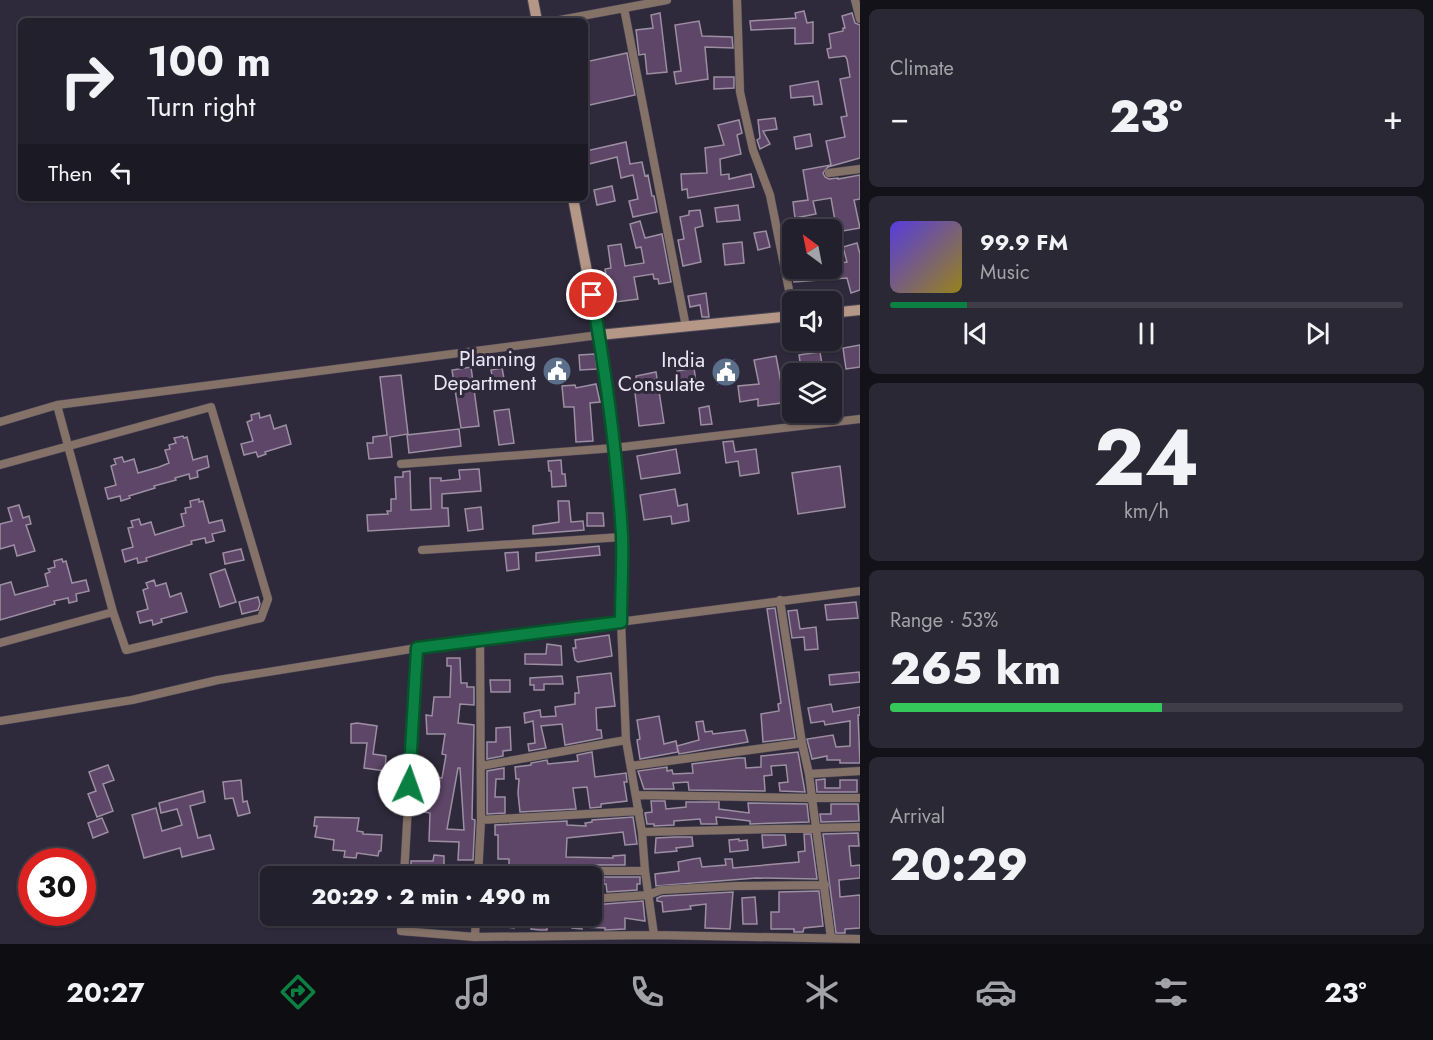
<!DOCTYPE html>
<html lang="en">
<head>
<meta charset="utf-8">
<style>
  :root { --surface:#22202c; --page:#2a2834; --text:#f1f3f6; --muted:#a2a3a9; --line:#3f3e48; --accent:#0b8043 }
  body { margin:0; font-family:Jost,sans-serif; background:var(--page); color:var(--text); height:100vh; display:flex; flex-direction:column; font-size:22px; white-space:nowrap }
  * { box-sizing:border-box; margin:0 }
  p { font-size:20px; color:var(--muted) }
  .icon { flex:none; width:33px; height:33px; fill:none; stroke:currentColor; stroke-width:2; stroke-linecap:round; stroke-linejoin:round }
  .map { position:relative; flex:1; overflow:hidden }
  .drawer { display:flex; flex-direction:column; gap:9px; padding:9px; background:#131218; width:573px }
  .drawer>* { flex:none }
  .top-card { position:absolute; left:18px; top:18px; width:570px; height:183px; border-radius:9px; box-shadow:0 2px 4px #0004,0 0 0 2px var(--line); background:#22202c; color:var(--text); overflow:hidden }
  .needle { width:39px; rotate:328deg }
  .fabs { position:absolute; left:782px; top:219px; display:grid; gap:12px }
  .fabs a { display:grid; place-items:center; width:60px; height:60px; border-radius:9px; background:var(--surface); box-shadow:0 2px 4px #0004,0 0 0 2px var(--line); font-size:30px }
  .speed { position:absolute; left:18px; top:848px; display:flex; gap:12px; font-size:30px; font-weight:700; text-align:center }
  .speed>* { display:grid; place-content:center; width:78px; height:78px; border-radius:50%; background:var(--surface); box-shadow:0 2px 4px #0004,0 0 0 2px var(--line); line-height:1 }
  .speed .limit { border:9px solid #d22; background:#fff; color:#111 }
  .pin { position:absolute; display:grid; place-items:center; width:51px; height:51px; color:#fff; margin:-26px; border:3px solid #fff; border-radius:50%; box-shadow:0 2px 6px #0007 }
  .me { position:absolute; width:66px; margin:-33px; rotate:3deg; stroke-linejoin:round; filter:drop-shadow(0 0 4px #0008) }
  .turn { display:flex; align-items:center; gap:21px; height:126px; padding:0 30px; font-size:27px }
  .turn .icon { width:78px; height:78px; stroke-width:2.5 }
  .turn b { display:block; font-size:42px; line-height:51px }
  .then { display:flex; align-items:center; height:57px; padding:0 30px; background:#0003; gap:12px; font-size:22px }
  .big { font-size:45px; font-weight:800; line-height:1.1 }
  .drawer .tile { flex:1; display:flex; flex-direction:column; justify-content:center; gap:9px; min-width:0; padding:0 21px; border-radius:9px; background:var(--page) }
  .drawer .dial { align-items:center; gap:0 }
  .dial b { font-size:78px; line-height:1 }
  .song { display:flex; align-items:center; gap:18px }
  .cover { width:72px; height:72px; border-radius:9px; background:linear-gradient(135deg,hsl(250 70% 55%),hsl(50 70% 35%)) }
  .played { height:6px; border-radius:3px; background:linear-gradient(90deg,var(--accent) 15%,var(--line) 15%) }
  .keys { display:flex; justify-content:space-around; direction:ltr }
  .heat { display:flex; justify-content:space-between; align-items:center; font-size:33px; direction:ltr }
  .charge { height:9px; border-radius:4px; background:linear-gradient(90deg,#34c759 53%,var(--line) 0) }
  .trip { position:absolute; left:260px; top:866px; width:342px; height:60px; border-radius:9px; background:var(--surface); box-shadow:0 2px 4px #0004,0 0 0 2px var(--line); font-weight:800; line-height:60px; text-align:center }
  .dock { display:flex; height:96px; justify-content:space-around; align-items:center; background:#0e0d12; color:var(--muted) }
  .dock .icon { width:42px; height:42px }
  .dock .active { color:var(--accent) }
  .dock b { font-size:27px; color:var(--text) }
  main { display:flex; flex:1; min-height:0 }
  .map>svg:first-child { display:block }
  .building { fill:#5e4668; stroke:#9c8fa2; stroke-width:1.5; fill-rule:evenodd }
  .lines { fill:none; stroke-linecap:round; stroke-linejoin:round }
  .street-casing { stroke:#4c4858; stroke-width:9 }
  .secondary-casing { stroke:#4c4858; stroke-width:12 }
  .street { stroke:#847167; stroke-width:8 }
  .secondary { stroke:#b59787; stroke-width:10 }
  .route-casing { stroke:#07532c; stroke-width:15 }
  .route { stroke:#0b8043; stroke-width:10 }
  .labels { text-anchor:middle; stroke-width:6; stroke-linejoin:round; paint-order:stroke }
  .poi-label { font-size:21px; fill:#eae7f3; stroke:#2e2a3b; text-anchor:end }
</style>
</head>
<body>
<main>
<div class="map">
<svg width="860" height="944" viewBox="0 0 860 944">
  <rect width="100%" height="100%" fill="#2e2a3b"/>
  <path class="building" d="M804,11L807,23L813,22V43L795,44V28L751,30L750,21L796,18L795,13Z
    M660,13L667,72L647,74L645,54L639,55L636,30L653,28L651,15Z
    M852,13L855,23L860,25V158L828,167L823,173L825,177L829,179L838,178V179L860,175V199L854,200L860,228L837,232L831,198L813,201L816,214L795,218L793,202L808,200L803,170L831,165L826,141L845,137L841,117L847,116L840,79L850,77L847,59L845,56L829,58L827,49L831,48L829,34L843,31V28H845L842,16Z
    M699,21L702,36L732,37L733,48L705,47L708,79L676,84L674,72L681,71L675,25Z
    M627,53L635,95L585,106V62Z
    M714,77H734V88L714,89Z
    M818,81L822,104L814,105L813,96L791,98L790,86Z
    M775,118L777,129L763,131L770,144L760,149L757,140L760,138L758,120Z
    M739,120L742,133L737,135L741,154L720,159L721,175L729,174V179L751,174L754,187L688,198L687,189L682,190L681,174L707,173L705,148L724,145L718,125Z
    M810,134L812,146L796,149L794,137Z
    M626,142L630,164L642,162L645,176L648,175L652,196H654L657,212L633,217L629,201L638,199L633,175L621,178L617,157L589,164L586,151Z
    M612,186L615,201L597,205L594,190Z
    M738,205L740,220L717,222L715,208Z
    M700,210L703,226L695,228L701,262L683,266L678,240L684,239L680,217L689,215V211Z
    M640,221L645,238L662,234L671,282L659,284L658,279H654L653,274L634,277L638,299L616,302L613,281L607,282L605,269L611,268L608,246L621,244L625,266L644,263L641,247L636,248L630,224Z
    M766,231L770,247L758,250L754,233Z
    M742,242L744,263L725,265L723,244Z
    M857,243L860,254V290L851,293L847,278L794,282L791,268H831V264L847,262L843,247Z
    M706,293L709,317H702L700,305L690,307L688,296Z
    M860,345V367L846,369L843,348Z
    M820,352L823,371L802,374L799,355Z
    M595,354L597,369L580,370L579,355Z
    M776,356L782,388L787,387L789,402L758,406V399L740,402L738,386L759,384L754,360Z
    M734,360L736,381L718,384L715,363Z
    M471,367L479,426L461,428L452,370Z
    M502,368L506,389L495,391L491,370Z
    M694,368L697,389L680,391L677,371Z
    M656,372L664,423L639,426L635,393H638L636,376Z
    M401,375L408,434L390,437L392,457L369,459L367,443H373V437L387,435L380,377Z
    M596,384L600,402L590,403L593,441L576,442L574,407H564L562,386L575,385L576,388Z
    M709,406L712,424L701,425L699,408Z
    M509,409L514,443L499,445L494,411Z
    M259,413L260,418L270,415L274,429L286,425L291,444L265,452L266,454L258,457L256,452L244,455L241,444L253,441L247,422L252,420L251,415Z
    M459,429L461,446L409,453L407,435Z
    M183,436L184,438L187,437L193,460L207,456L209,467L197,471L198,477L190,479L189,474L175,478L176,480L154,486L155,488L129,496L130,498L121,501L120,496L108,499L105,488L116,485L111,466L116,464L114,459L122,457L124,462L134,459L138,473L159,467L169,463L165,450L170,449L169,445L176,443L174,438Z
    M733,441L735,452L756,449L759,473L740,476L738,461L726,463L723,442Z
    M676,449L680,473L641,479L637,456Z
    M561,460L562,474H565L566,486L552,487L551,471H549L548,461Z
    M840,466L845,507L798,514L792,473Z
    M479,469L481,491L442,494V508H448L449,526L368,531L367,515L388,514L387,511H391V499H396L395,477H403V472L410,471L411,510L431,509L430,478H441V481L460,479L459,470Z
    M675,489L678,506L687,504L689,521L672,524L671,516L644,520L640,495Z
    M199,499V502L203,501L209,523L222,520L225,531L212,534L214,541L206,543L205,538L191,541L192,544L146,558L147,561L138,563L137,558L125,562L122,550L133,547L128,528L133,527L131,521L139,519L141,525L151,522L155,535L184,526L181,514L186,513L185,508L191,507L190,501Z
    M558,501H569L571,522L583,521L584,530L533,534V526L559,522Z
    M19,505L23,518L29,516L31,524L26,525L35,551L17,556L14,545L0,549V524L12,521L8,508Z
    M481,507L483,529L468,531L465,509Z
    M587,513H603L604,526H587Z
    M599,546L600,555L536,561V553Z
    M241,549L244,560L225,564L223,553Z
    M518,552L519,569L507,571L505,553Z
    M62,559L63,562L66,561L72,583L86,580L89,591L76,594L77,601L69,603L68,598L54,601L55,604L0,620V585L11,582L15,595L48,586L45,574L50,572L48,569L55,567L54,561Z
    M225,569L236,602L220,607L210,574Z
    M154,580L156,586L166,583L170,597L181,593L187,612L161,619L162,622L153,625L152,620L140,623L137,612L148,609L143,590L148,588L146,583Z
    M258,597L260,604L258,610L242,614L239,602Z
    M856,602L858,618L827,620L825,605Z
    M775,608L795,738L763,742L761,714L779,711L778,704L781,703L767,609Z
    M797,610L800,629L816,627L818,649L805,650L804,637L792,638L788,611Z
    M609,635L612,656L578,662L575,660L573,648H576L575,640Z
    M547,644L561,646L562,665L525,664V654H546Z
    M447,658H460L461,683H467V687H474V705L460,704L458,723L474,725L472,819L475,820L473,860H458L459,842L429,841L430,813L414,810L419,783L424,784L426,775L442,778L446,755L442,754L445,734H427L426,715L432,716L434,697H450L451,666H447ZM458,768H460L464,830L447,829Z
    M859,672L860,682L830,685L829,675Z
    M611,673L615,706L596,708L597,730H601L602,738L565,745L562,724L541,726L546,748L529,751L528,744L535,743L533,721L525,723L524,713L540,710L541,717L556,716L555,707L575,704V693H579L577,677Z
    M562,676L563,684H544V690H534V685H530V678Z
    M490,680H510V692H491Z
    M831,704L833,712L860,707V715H858L860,763H840V760H827V756L812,759L807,739L833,735L836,747L850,746V721L825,725L824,721L811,723L808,708Z
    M659,716L664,744L676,741L678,752L640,759L637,740L640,739L637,720Z
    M703,721L705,732L712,731L713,734L745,730L748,742L679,754L677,746L699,740L696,722Z
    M357,723L377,726L373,754L386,756L385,771L364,768L367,743H351V724Z
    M510,727L511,750L503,751V756L487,759V742H496V728Z
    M592,752L595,777L626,773L627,782H624L627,801L601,804V807L590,808L587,787L573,788L576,809L520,812L518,793L519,779H516L515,767L531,765V763L547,760L548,764L578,761L577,755Z
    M798,752L805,792L780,791L779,783L788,782L786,765L771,766L772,775L764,776L765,791L689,790L688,782L673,783L674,789H644L638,771L667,767V771L672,770L673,774L693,773L692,764L738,758H745L746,768L761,767V756Z
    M108,765L114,780L103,784L113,811L97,817L88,794L96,791L89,772Z
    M504,768V779H496L495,797H505V813L487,814V771Z
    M825,779V788H840V780H857V792H817L816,780Z
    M241,780L243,802L247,801L250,813L238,816L233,798L225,799L223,782Z
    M203,791L205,802L190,806L198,838L210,835L214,849L182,857L180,848L144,858L132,815L156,808L162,831L182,825L177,809L161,813L159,803Z
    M651,801H665L666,809L686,807V802H719V809L749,813L748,803L807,804L809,822L750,824V821L716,817L717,824H701L700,819L674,821V825L654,826V824H647L645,813L652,812Z
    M831,804H858L859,821L821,822L820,814H831Z
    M315,817L359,818L357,831L363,832V834L382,835L381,851H379L378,856L357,853L356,858L344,857L345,851L333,850L334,840L315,837L317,826H314Z
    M633,817L637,844L625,845L623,832L567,838L566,857L613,858V856L625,855V865H509V859H498V835H495V825L567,821V825L586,826L585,823L592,822V820Z
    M102,818L108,832L93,838L88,823Z
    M858,833L859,846H849L851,866L860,865V878L839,880L840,897L860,895V928L845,929V933H836L823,834Z
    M804,834H811L817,879L756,878L656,886L655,874L679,871L678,862L693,859L700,858L702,867L726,865L725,859H732L733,868L799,862L798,852L805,851Z
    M762,835H785L786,845L763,848Z
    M675,837H692L693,846L676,848L677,851L655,853L656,838Z
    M739,839V841L747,840L748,850L730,852L729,840Z
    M434,855L444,856V869L429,868V876H419L420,870H414V867H411V861H433Z
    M592,877H640V884H637V890L607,892L606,884H603L604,880L592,879Z
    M819,891L823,926L804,928L803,932H794V929H771V912H779V892Z
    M733,892L730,929L705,928L706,904L690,906L691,909L663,912L662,902L657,901V898L662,896Z
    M755,897L757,924H743L742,898Z
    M643,901L645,921L625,918V929L605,930V928L582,927V929L572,928L573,915L592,917L593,905Z
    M482,915H546L558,917L557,927H547V930H540L531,929L532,926L514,924V928L482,924Z"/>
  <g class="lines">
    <g class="street-casing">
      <path id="street" d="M737,0L740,92L753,150L770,195L792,305
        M855,0L860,19
        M624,8L686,327
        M555,21L667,0
        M829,173L860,169
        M57,405L113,612
        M0,422L57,405L599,335L614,448L622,537L621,622L626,740L642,832L645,871L654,935L860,939
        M401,464L614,448L860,419
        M0,465L211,407L268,599L261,618L126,650L113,612L0,643
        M422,550L622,537
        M780,600L802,743L809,774L860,771
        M0,721L132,700L218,680L417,648L860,591
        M481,766L626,740
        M631,766L802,743
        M809,774L812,798H860
        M637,795L812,798L831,938
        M481,820L639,811
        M642,832L860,827
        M479,871H645
        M404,876L417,648
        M478,876L481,820L480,639
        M591,899L648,895L661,890L736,886L825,885
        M402,915L401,931L475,937L654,935
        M475,937L476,915"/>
    </g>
    <g class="secondary-casing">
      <path id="secondary" d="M533,0L537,21
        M573,198L599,335L792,316
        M831,313L860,310"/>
    </g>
    <use href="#street" class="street"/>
    <use href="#secondary" class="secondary"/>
  </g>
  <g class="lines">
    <g class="route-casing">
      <path id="route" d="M409,785L417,648L621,622C621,593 623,564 622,535C617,455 606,374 592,295"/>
    </g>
    <use href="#route" class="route"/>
  </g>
  <defs>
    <g id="civic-disc" transform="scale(1.5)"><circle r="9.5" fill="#5c6f8a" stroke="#2e2a3b"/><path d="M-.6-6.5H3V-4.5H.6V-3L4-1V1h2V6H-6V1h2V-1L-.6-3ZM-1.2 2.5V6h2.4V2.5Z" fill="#fff"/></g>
  </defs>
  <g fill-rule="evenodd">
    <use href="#civic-disc" x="557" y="371"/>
    <use href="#civic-disc" x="726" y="372"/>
  </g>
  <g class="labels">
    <g class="poi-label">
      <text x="536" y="366">Planning<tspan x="536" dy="24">Department</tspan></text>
      <text x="705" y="367">India<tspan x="705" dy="24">Consulate</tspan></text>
    </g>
  </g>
</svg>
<div class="fabs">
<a><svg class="needle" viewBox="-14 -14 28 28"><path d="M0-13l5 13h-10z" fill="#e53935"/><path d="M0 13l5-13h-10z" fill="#a2a3a9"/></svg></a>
<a><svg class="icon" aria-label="sound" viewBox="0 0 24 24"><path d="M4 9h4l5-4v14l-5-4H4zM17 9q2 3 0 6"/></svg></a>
<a><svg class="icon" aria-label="layers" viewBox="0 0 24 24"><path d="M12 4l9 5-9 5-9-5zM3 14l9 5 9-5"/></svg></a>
</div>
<div class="speed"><div class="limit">30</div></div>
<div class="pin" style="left:592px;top:295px;background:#d93025"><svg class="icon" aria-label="arrive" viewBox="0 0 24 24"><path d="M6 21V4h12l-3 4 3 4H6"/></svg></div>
<svg class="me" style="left:409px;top:785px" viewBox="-20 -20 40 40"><circle r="19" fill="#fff"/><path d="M0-13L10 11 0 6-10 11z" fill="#0b8043"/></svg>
<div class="trip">20:29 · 2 min · 490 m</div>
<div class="top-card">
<div class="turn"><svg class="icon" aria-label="right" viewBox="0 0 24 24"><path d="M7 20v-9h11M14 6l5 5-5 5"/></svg><div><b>100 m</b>Turn right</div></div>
<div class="then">Then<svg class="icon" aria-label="left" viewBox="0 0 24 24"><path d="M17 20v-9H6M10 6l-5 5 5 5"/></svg></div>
</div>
</div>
<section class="drawer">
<div class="tile"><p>Climate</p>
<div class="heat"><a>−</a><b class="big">23°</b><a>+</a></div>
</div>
<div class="tile">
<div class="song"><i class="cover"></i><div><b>99.9 FM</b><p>Music</p></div></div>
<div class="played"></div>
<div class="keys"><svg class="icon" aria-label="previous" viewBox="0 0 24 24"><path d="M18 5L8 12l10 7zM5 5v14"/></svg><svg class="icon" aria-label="pause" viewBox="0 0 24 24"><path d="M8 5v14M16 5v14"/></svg><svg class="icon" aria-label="next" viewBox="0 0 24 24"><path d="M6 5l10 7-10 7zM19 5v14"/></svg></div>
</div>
<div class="tile dial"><b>24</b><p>km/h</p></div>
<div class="tile"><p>Range · 53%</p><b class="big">265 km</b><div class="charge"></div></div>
<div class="tile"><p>Arrival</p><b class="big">20:29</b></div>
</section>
</main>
<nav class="dock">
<b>20:27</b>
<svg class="icon active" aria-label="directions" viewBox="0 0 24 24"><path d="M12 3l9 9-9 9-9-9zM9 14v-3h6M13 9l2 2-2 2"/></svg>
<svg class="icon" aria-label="music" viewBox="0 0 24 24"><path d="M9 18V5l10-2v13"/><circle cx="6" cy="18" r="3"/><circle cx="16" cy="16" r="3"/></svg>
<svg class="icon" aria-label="phone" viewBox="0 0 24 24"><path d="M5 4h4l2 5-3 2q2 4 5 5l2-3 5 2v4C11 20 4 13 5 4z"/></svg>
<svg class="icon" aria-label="climate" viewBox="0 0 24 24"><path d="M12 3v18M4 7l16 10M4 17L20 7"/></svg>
<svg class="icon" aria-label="car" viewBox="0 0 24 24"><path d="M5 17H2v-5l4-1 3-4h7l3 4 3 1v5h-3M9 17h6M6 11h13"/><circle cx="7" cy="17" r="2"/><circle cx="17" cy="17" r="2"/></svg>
<svg class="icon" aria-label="filters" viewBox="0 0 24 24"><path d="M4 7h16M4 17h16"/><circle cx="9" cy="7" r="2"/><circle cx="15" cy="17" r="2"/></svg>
<b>23°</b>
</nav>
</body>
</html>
